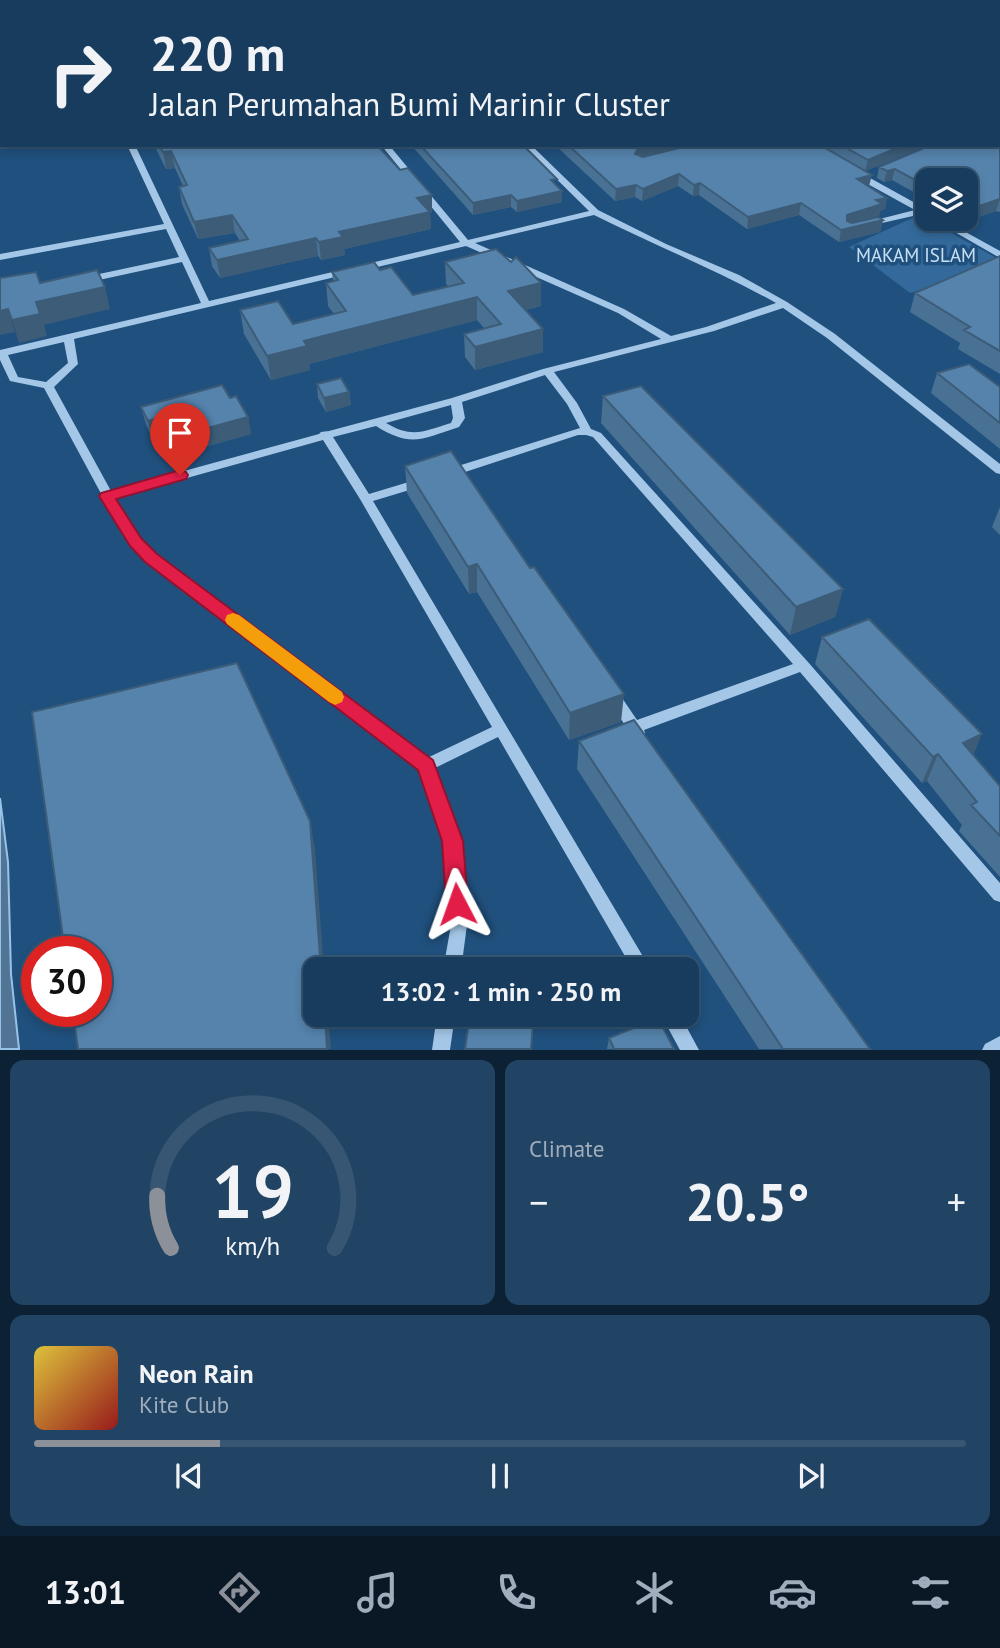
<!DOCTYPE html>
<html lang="en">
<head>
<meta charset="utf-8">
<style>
  :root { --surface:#183c5e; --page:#214364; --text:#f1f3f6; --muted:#9fadbc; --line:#365673; --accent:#8c9099 }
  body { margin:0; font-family:"PT Sans",sans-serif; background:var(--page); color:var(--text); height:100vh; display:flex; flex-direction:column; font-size:26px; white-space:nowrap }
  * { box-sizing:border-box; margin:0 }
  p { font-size:23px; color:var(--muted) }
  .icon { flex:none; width:38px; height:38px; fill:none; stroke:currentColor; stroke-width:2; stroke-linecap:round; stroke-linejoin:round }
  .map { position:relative; height:1050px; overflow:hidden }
  .sheet { display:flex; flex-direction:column; gap:10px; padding:10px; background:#0d2134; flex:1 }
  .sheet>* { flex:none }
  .hud { position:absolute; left:0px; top:0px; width:1001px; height:147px; box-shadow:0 4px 10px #0003,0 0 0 2px var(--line); background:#183c5e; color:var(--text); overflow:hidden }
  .controls { position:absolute; left:915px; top:168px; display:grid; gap:14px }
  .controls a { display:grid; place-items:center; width:63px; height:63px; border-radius:14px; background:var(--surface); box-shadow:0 4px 10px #0003,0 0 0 2px var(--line); font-size:35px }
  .speed { position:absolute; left:21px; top:936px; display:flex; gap:14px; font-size:35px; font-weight:700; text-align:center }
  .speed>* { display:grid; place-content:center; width:91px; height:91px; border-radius:50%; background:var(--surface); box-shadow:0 4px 10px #0003,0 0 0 2px var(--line); line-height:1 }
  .speed .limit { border:10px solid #d22; background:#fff; color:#111 }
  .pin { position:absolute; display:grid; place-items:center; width:60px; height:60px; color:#fff; margin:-72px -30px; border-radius:50% 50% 50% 0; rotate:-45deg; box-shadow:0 0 7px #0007 }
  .pin .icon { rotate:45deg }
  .me { position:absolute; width:77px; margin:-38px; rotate:356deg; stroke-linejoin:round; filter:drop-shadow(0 0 5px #0008) }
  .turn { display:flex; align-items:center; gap:24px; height:147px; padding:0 35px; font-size:32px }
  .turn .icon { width:91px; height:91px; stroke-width:2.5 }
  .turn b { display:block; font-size:49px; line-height:60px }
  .big { font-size:52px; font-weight:700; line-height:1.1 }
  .sheet .widget { flex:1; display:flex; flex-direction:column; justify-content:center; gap:10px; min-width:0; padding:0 24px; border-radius:14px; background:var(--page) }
  .sheet .dial { align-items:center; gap:0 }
  .dial svg { height:182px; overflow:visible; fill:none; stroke:var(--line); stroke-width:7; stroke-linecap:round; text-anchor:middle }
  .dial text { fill:var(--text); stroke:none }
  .song { display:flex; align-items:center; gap:21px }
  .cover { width:84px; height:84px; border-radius:10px; background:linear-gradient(135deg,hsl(50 70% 55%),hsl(0 70% 35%)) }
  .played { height:7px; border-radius:4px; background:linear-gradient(90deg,var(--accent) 20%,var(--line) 20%) }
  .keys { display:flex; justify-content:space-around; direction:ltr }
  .heat { display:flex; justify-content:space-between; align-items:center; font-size:38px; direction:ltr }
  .sheet .tiles { flex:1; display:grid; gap:10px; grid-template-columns:1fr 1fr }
  .widget:last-child { grid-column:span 2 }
  .trip { position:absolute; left:303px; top:957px; width:396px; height:70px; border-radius:14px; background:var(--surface); box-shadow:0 4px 10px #0003,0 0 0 2px var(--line); font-weight:700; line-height:70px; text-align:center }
  .tab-bar { display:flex; height:112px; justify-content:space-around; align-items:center; background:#0a1826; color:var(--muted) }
  .tab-bar .icon { width:49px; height:49px }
  .tab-bar .selected { color:var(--accent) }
  .tab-bar b { font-size:32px; color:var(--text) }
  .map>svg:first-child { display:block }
  .green { fill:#336a9b }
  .water { fill:#527596; stroke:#98c3e8; stroke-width:2 }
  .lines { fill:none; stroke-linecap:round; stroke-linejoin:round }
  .path { stroke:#a4c7e7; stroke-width:2; stroke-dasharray:2 2.5; stroke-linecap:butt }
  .minor { fill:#a4c7e7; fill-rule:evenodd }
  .wall { fill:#497194 }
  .shaded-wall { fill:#3c5c78 }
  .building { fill:#5583ac; stroke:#3c5c78; stroke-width:2 }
  .route { fill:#e11d48; stroke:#92132f; stroke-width:2 }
  .slow { fill:#f59e0b }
  .labels { text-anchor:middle; stroke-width:7; stroke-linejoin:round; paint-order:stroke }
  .far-park-label { font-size:19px; fill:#c7e0f5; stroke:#20507d }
</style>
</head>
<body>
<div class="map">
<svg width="1000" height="1050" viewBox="0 0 1000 1050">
  <rect width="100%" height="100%" fill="#20507d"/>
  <path class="green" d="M919,215L1000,260V264L910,293L849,247Z"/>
  <path class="water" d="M0,798L8,862L11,974L19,1049H0Z"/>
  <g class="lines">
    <path class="path" d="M962,0L967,2"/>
    <path class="minor" d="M59,0H65V2H59Z
      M261,0H267L268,2H262Z
      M373,0H380L381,2H374Z
      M915,0H924L913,2Z
      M993,0H1000V3L994,1Z
      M999,53H1000V58H999Z
      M999,67H1000V71H999Z
      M0,98H2V102H0Z
      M127,145H135L209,301L460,242L381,145H389L468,240L589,211L522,145H531L598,210L666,244L739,275L787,302L835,334L1000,464V474L996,473L827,338L783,308L714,331L554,372L577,403L591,429L601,433L808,662L1000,883V902L994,900L800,672L644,730L645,733L643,737L638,739L633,737L608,700L606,696L608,692L613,690L618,692L637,720L793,664L593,437L586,435H578L453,476H445L443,473L445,470L580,428L567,404L545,375L462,402L465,418L459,427C422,439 411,448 376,426L333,437L369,494L422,478L428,482L426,485L373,501L651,970H633L498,737L435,768L461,841L467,925L461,970H443L451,925L445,841L420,769L147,561L118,525L44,388L10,381L0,360V350L201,303L182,262L85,283L80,280L85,277L179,257L166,229L0,260V254L164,224ZM594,215C654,245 717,270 776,303L706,327L671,336L624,309L475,243ZM466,246L618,313L661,339L543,369L452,398L329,431L321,432L319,434L111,491L54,387L78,364L74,339ZM64,342L68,363L46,382L18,377L8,355ZM451,405L453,418L451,423C424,431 413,439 386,423ZM323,440L360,499L492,727L427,758L155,555L129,523L115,498Z
      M855,173H861L926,209L928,216L922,214L864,227V223L915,210L855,177Z
      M932,219H942L1000,251V258Z
      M437,1015H455L450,1050H432Z
      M661,1015H680L699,1050H680Z
      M1000,1036V1050H982L985,1044Z"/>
  </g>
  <path class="wall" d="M481,0H755L759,2H484Z
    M999,95L1000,212L996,211L966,221L962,219H966V180H928V200L892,180L884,182L877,178L879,167L931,145H999Z
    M154,145H377L432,212L430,213L431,229L344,249L345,255L321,260L318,256L220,278L212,266L209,248L240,241L235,233L198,239L182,204L179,187L183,186L175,168L166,169Z
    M411,145H523L556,186L562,202L517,212L511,207L473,215Z
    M551,145H928L865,171L869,186L887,198L885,209L880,211L879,216L872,218L883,220L880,232L839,242L799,215L747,229L699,195L693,196L678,186L642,201L635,197L615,201L555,145Z
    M1000,256V374L958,349L960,343L910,312L915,293Z
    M445,262L541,306L525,310L543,329V352L475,370L465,357L464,334L484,328L477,320L309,364L310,370L271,380L244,334L240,310L293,324L334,314L328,306L326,283L333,281L332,272L380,270L413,295L448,286L446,284Z
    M937,373L1000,387V449L931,393Z
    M317,384L349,392L351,405L326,412L318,398Z
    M603,396L843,589L835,617L790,635L601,423Z
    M230,398L248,417L251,434L190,451L180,431L152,438L146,424L141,407Z
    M405,466L621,722L569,740L477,592L469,594L407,493Z
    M1000,507V535L992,527Z
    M822,637L973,755L1000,786V877L959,831L962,825L927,781L922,783L815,664Z
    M579,741L870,1049H759L577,769Z
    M609,1038L674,1049H607Z"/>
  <path class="shaded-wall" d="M657,145H698L634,165L635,154L637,150Z
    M904,145H928L865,171L868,160Z
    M171,151L175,168L166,169L163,152Z
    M895,169L892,180L884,182L887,171Z
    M679,174L678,186L642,201L643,189Z
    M872,175L869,186L857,179Z
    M700,183L699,195L693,196L694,185Z
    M636,185L635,197L615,201L616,189Z
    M562,191V202L517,212V201Z
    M432,195V212L430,213L431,229L344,249L345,255L321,260L319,242L417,198Z
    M511,195V207L473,215V203Z
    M887,198L885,209L880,211L879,216L844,227L847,215L876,200Z
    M1000,199L996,211L966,221L970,209Z
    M801,203L799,215L747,229L748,217Z
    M232,215L235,233L198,239L194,222Z
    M883,220L880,232L839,242L841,230Z
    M316,238L318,256L220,278L217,260Z
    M541,283V306L508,314V291Z
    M105,287L110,309L44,325L47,336L19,343L12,320L36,302Z
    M477,297V320L309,364L310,370L271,380L267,356L304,341Z
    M8,309L15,332L0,335V311Z
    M543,329V352L475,370V347Z
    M349,392L351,405L326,412L324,398Z
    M176,414L180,431L152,438L148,421Z
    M248,417L251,434L190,451L186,434Z
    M477,564V592L469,594L468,567Z
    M843,589L835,617L790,635L796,607Z
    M624,694L621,722L569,740L570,713Z
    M982,734L971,761L963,743Z
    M938,754L927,781L922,783L933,757Z
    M310,821L315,848L324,970H321Z
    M325,1015H328L331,1049H327Z"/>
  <path class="building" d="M22,0H55L56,2H59H23Z
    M87,0H257L258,2H88Z
    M291,0H373L375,2H292Z
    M497,0H755L759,2H500Z
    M999,95H1000V138H999Z
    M159,145H377L400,170L408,168L432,195L417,198L430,212L339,232L343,237L319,242L316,238L217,260L209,248L248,239L232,215L194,222L179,187L187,185L171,151L163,152Z
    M420,145H523L557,179L551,180L562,191L517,201L511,195L473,203Z
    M568,145H657L637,150L635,154L643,157L691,145H820L872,175L857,179L887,198L876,200L882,204L847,215V221L852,223L878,217L883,220L841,230L801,203L748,217L700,183L694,185L679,174L643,189L636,185L616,189Z
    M841,145H904L868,160Z
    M931,145H996L1000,147V199L970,209L966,207V180H928V187L895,169L887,171L879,167Z
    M496,249L511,262L516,257L541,283L508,291L543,329L475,347L464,334L501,324L477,297L304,341L307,346L267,356L240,310L278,301L293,324L346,311L326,283L338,280L332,272L374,262L380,270L391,267L413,295L464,283L445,262Z
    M1000,256V351L964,330L970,327L915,293Z
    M97,270L105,287L36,302L40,314L12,320L8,309L0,311V278L36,272L40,283Z
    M969,364L1000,387V423L937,373Z
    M341,378L349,392L324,398L317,384Z
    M222,385L230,398L236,396L248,417L186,434L176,414L148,421L141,407Z
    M641,386L843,589L796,607L603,396Z
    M451,451L530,568L534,567L624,694L570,713L477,564L468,567L405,466Z
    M869,619L982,734L963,743L1000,786V836L971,805L977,802L938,754L933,757L822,637Z
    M237,663L310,821L321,970H315V1015H325L327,1049H78L73,1012H96V952H65L32,712Z
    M634,720L870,1049H783L579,741Z
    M470,1015L485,1017L486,1015H510L509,1020L533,1024L531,1049H465Z
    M658,1018L674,1049H614L609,1038Z"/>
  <path class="route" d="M180,470L186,472L188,475L186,479L116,499L141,538L157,554L433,760L463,841L468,904L465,911L457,913L449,911L446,904L442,841L418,770L145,562L130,546L99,496L101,493Z"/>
  <path class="slow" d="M233,613L239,615L342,692L344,697L342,702L335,705L329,702L227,624L225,620L227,615Z"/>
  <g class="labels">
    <g class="far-park-label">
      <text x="916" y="262">MAKAM ISLAM</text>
    </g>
  </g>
</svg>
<div class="controls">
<a><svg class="icon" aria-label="layers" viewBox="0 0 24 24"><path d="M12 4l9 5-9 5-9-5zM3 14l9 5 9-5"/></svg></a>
</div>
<div class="speed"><div class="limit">30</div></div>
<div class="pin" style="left:180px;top:475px;background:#d93025"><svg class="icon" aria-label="arrive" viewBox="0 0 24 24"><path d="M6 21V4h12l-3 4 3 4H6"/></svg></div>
<svg class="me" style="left:457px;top:904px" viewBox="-20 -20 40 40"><path d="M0-17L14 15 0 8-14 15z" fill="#e11d48" stroke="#fff" stroke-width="4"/></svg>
<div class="trip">13:02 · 1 min · 250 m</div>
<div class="hud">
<div class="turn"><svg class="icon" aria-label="right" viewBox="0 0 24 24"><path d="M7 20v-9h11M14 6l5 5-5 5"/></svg><div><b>220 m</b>Jalan Perumahan Bumi Marinir Cluster</div></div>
</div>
</div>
<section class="sheet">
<div class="tiles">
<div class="widget dial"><svg viewBox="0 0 100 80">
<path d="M14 69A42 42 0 1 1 86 69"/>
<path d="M14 69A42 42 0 0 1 8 46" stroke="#8c9099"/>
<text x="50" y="56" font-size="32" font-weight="700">19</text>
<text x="50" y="72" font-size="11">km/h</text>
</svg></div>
<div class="widget"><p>Climate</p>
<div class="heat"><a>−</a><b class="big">20.5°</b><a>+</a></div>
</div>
<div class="widget">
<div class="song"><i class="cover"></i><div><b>Neon Rain</b><p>Kite Club</p></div></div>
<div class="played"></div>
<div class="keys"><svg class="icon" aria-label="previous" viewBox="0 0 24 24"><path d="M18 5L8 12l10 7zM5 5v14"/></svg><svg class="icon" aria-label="pause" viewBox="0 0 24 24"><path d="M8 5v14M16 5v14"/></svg><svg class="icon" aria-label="next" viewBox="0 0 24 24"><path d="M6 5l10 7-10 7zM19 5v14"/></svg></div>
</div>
</div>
</section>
<nav class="tab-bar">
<b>13:01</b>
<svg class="icon selected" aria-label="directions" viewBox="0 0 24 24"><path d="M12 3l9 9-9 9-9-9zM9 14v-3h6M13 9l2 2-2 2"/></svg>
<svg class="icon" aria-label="music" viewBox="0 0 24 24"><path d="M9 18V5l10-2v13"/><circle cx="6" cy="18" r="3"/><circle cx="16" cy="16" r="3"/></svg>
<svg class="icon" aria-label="phone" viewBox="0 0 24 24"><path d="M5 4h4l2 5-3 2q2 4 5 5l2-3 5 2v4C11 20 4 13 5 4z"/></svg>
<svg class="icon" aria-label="climate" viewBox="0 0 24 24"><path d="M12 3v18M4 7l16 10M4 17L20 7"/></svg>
<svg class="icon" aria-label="car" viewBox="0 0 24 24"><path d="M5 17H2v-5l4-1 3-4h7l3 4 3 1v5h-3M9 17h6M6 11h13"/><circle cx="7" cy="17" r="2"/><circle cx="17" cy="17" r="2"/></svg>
<svg class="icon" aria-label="filters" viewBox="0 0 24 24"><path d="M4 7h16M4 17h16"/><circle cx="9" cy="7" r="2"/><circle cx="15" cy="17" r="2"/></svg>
</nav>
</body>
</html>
